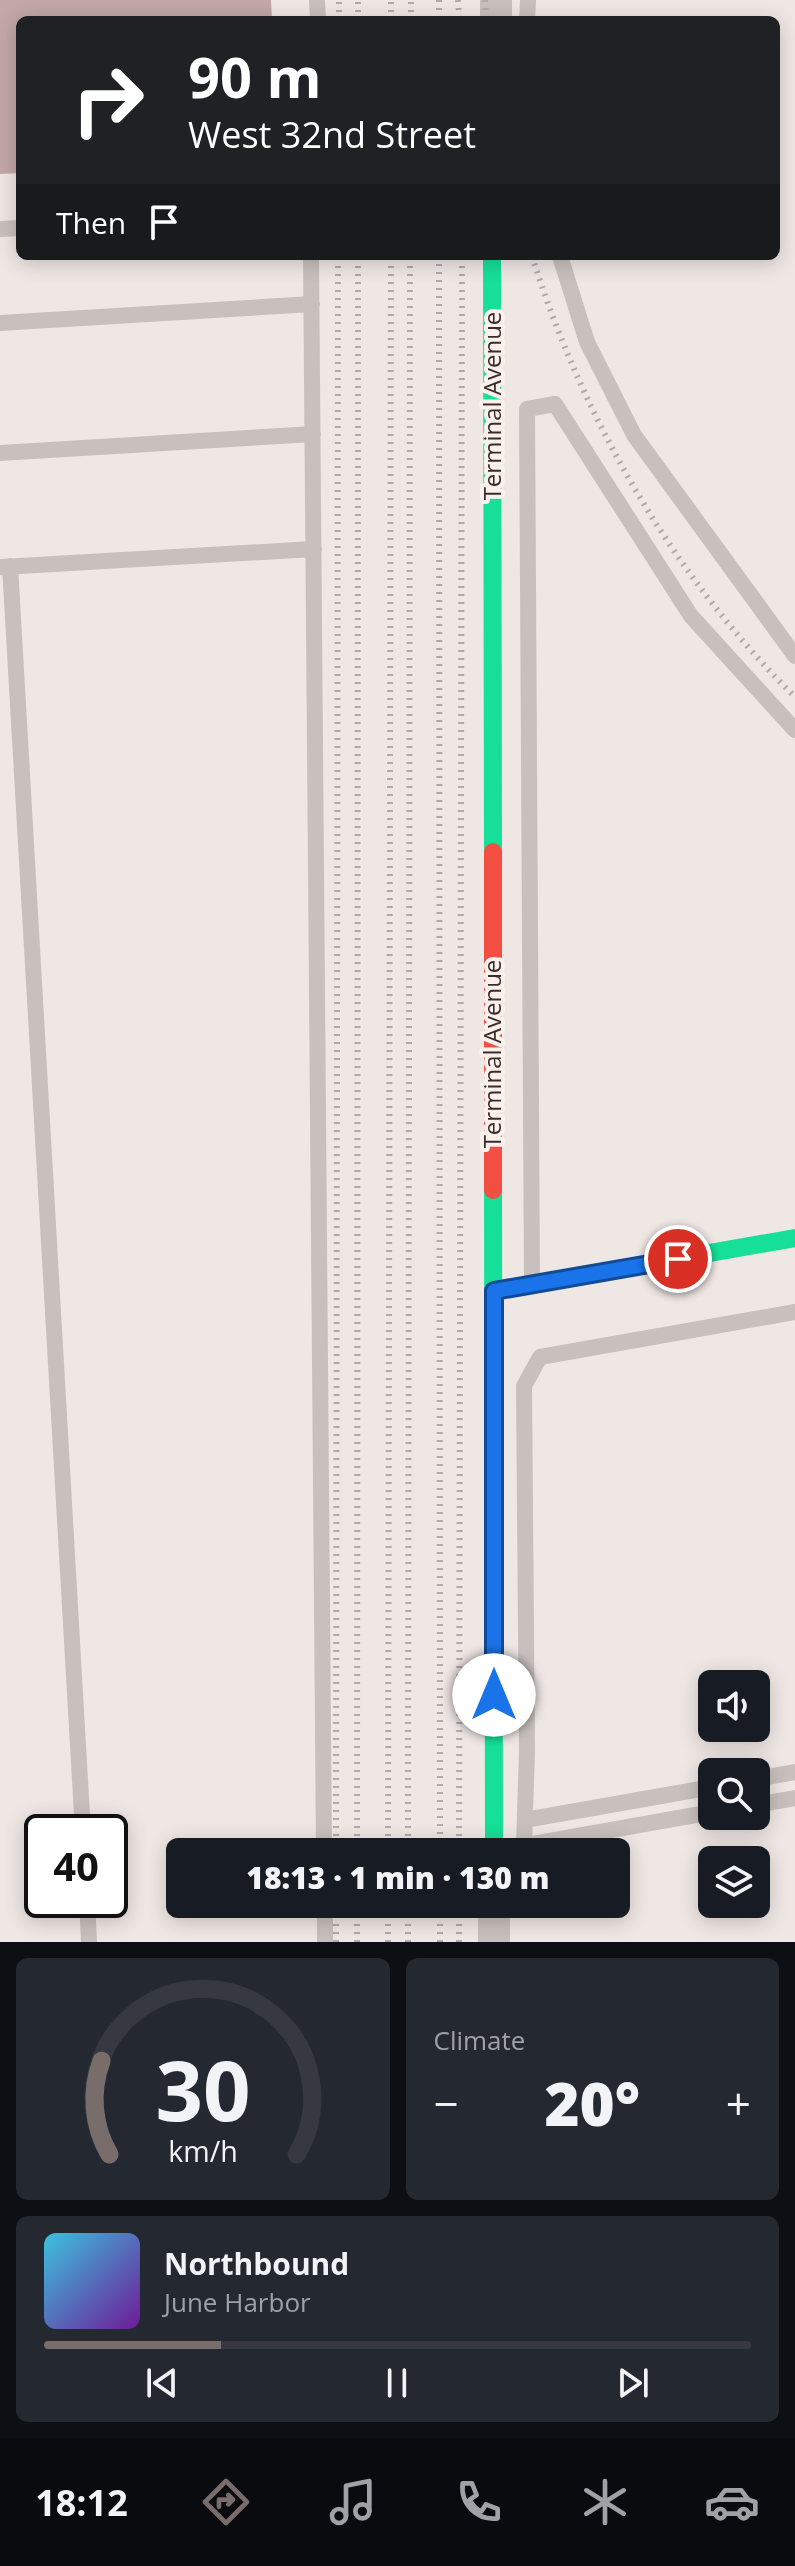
<!DOCTYPE html>
<html lang="en">
<head>
<meta charset="utf-8">
<style>
  :root { --surface:#171b24; --page:#242831; --text:#f1f3f6; --muted:#9ea1a6; --line:#363941; --accent:#796d6b }
  body { margin:0; font-family:"Open Sans",sans-serif; background:var(--page); color:var(--text); height:100vh; display:flex; flex-direction:column; font-size:30px; white-space:nowrap }
  * { box-sizing:border-box; margin:0 }
  p { font-size:26px; color:var(--muted) }
  .icon { flex:none; width:44px; height:44px; fill:none; stroke:currentColor; stroke-width:2; stroke-linecap:round; stroke-linejoin:round }
  .map { position:relative; height:1942px; overflow:hidden }
  .side { display:flex; flex-direction:column; gap:16px; padding:16px; background:#0d0f14; flex:1 }
  .side>* { flex:none }
  .top-card { position:absolute; left:16px; top:16px; width:764px; height:244px; border-radius:12px; box-shadow:0 4px 20px #0003; background:#202124; color:#fff; overflow:hidden }
  .fabs { position:absolute; left:698px; top:1670px; display:grid; gap:16px }
  .fabs a { display:grid; place-items:center; width:72px; height:72px; border-radius:12px; background:var(--surface); box-shadow:0 4px 20px #0003; font-size:40px }
  .speed { position:absolute; left:24px; top:1814px; display:flex; gap:16px; font-size:40px; font-weight:700; text-align:center }
  .speed>* { display:grid; place-content:center; width:104px; height:104px; border-radius:50%; background:var(--surface); box-shadow:0 4px 20px #0003; line-height:1 }
  .speed .limit { border:4px solid #111; border-radius:12px; background:#fff; color:#111 }
  .pin { position:absolute; display:grid; place-items:center; width:68px; height:68px; color:#fff; margin:-34px; border:4px solid #fff; border-radius:50%; box-shadow:0 2px 8px #0007 }
  .me { position:absolute; width:88px; margin:-44px; rotate:0deg; stroke-linejoin:round; filter:drop-shadow(0 0 6px #0008) }
  .turn { display:flex; align-items:center; gap:28px; height:168px; padding:0 40px; font-size:36px }
  .turn .icon { width:104px; height:104px; stroke-width:2.5 }
  .turn b { display:block; font-size:56px; line-height:68px }
  .then { display:flex; align-items:center; height:76px; padding:0 40px; background:#0003; gap:16px; font-size:30px }
  .big { font-size:60px; font-weight:800; line-height:1.1 }
  .side .tile { flex:1; display:flex; flex-direction:column; justify-content:center; gap:12px; min-width:0; padding:0 28px; border-radius:12px; background:var(--page) }
  .side .dial { align-items:center; gap:0 }
  .dial svg { height:208px; overflow:visible; fill:none; stroke:var(--line); stroke-width:7; stroke-linecap:round; text-anchor:middle }
  .dial text { fill:var(--text); stroke:none }
  .song { display:flex; align-items:center; gap:24px }
  .cover { width:96px; height:96px; border-radius:12px; background:linear-gradient(135deg,hsl(190 70% 55%),hsl(280 70% 35%)) }
  .played { height:8px; border-radius:4px; background:linear-gradient(90deg,var(--accent) 25%,var(--line) 25%) }
  .keys { display:flex; justify-content:space-around; direction:ltr }
  .heat { display:flex; justify-content:space-between; align-items:center; font-size:44px; direction:ltr }
  .side .tiles { flex:1; display:grid; gap:16px; grid-template-columns:1fr 1fr }
  .tile:last-child { grid-column:span 2 }
  .trip { position:absolute; left:166px; top:1838px; width:464px; height:80px; border-radius:12px; background:var(--surface); box-shadow:0 4px 20px #0003; font-weight:800; line-height:80px; text-align:center }
  .menu { display:flex; height:128px; justify-content:space-around; align-items:center; background:#090b0e; color:var(--muted) }
  .menu .icon { width:56px; height:56px }
  .menu .active { color:var(--accent) }
  .menu b { font-size:36px; color:var(--text) }
  .map>svg:first-child { display:block }
  .building { fill:#c2a8a6 }
  .lines { fill:none; stroke-linecap:round; stroke-linejoin:round }
  .lane { stroke:#c8c0bd; stroke-width:16 }
  .street { stroke:#c8c0bd; stroke-width:32 }
  .fast { stroke:#16e098; stroke-width:18 }
  .jam { stroke:#f24e42; stroke-width:18 }
  .rail { stroke:#b0a9a7; stroke-width:6; stroke-dasharray:2 6; stroke-linecap:butt }
  .route-casing { stroke:#114b97; stroke-width:20 }
  .route { stroke:#1a73e8; stroke-width:14 }
  .labels { text-anchor:middle; stroke-width:8; stroke-linejoin:round; paint-order:stroke }
  .street-label { font-size:24px; fill:#3a2c2a; stroke:#faf1ed }
</style>
</head>
<body>
<div class="map">
<svg width="795" height="1942" viewBox="0 0 795 1942">
  <rect width="100%" height="100%" fill="#efe7e4"/>
  <path class="building" d="M0,0H271L272,20H20V173L0,174Z"/>
  <g class="lines">
    <path class="lane" d="M317,0L318,20
      M527,20L528,0
      M0,229L20,228
      M311,256L324,1852
      M560,256L587,342L634,435L795,656
      M0,323L312,304
      M0,453L313,434
      M10,566L83,1832
      M2,567L314,549
      M532,1284L527,409L555,404L691,616L795,730
      M756,1779L795,1772
      M756,1805L795,1798
      M525,1820L712,1787
      M524,1845L527,1751L524,1386L540,1357L795,1312
      M516,1847L712,1812
      M87,1900L89,1942
      M325,1904V1942"/>
    <path class="street" d="M496,20V0
      M494,1942V1904"/>
    <path class="fast" d="M492,256L493,852
      M493,1190L494,1852
      M494,1291L795,1238"/>
    <path class="jam" d="M493,852V1190"/>
    <path class="rail" d="M439,0V20
      M458,0L459,20
      M485,0L486,20
      M339,20V0
      M358,20V0
      M391,20V0
      M411,20V0
      M439,256L440,1852
      M532,256C583,419 673,576 795,697
      M336,1852L338,256
      M357,1852L358,256
      M388,1852L391,256
      M408,1852L410,256
      M459,1852L462,256
      M336,1942V1904
      M357,1942V1904
      M388,1942V1904
      M408,1942V1904
      M440,1942V1904
      M459,1942V1904"/>
  </g>
  <g class="lines">
    <g class="route-casing">
      <path id="route" d="M494,1695V1291L678,1259"/>
    </g>
    <use href="#route" class="route"/>
  </g>
  <g class="labels">
    <g class="street-label">
      <text transform="translate(493 406) rotate(-90)" y="8">Terminal Avenue</text>
      <text transform="translate(493 1054) rotate(-90)" y="8">Terminal Avenue</text>
    </g>
  </g>
</svg>
<div class="fabs">
<a><svg class="icon" aria-label="sound" viewBox="0 0 24 24"><path d="M4 9h4l5-4v14l-5-4H4zM17 9q2 3 0 6"/></svg></a>
<a><svg class="icon" aria-label="search" viewBox="0 0 24 24"><circle cx="10" cy="10" r="6"/><path d="M15 15l6 6"/></svg></a>
<a><svg class="icon" aria-label="layers" viewBox="0 0 24 24"><path d="M12 4l9 5-9 5-9-5zM3 14l9 5 9-5"/></svg></a>
</div>
<div class="speed"><div class="limit">40</div></div>
<div class="pin" style="left:678px;top:1259px;background:#d93025"><svg class="icon" aria-label="arrive" viewBox="0 0 24 24"><path d="M6 21V4h12l-3 4 3 4H6"/></svg></div>
<svg class="me" style="left:494px;top:1695px" viewBox="-20 -20 40 40"><circle r="19" fill="#fff"/><path d="M0-13L10 11 0 6-10 11z" fill="#1a73e8"/></svg>
<div class="trip">18:13 · 1 min · 130 m</div>
<div class="top-card">
<div class="turn"><svg class="icon" aria-label="right" viewBox="0 0 24 24"><path d="M7 20v-9h11M14 6l5 5-5 5"/></svg><div><b>90 m</b>West 32nd Street</div></div>
<div class="then">Then<svg class="icon" aria-label="arrive" viewBox="0 0 24 24"><path d="M6 21V4h12l-3 4 3 4H6"/></svg></div>
</div>
</div>
<section class="side">
<div class="tiles">
<div class="tile dial"><svg viewBox="0 0 100 80">
<path d="M14 69A42 42 0 1 1 86 69"/>
<path d="M14 69A42 42 0 0 1 11 33" stroke="#796d6b"/>
<text x="50" y="56" font-size="32" font-weight="700">30</text>
<text x="50" y="72" font-size="11">km/h</text>
</svg></div>
<div class="tile"><p>Climate</p>
<div class="heat"><a>−</a><b class="big">20°</b><a>+</a></div>
</div>
<div class="tile">
<div class="song"><i class="cover"></i><div><b>Northbound</b><p>June Harbor</p></div></div>
<div class="played"></div>
<div class="keys"><svg class="icon" aria-label="previous" viewBox="0 0 24 24"><path d="M18 5L8 12l10 7zM5 5v14"/></svg><svg class="icon" aria-label="pause" viewBox="0 0 24 24"><path d="M8 5v14M16 5v14"/></svg><svg class="icon" aria-label="next" viewBox="0 0 24 24"><path d="M6 5l10 7-10 7zM19 5v14"/></svg></div>
</div>
</div>
</section>
<nav class="menu">
<b>18:12</b>
<svg class="icon active" aria-label="directions" viewBox="0 0 24 24"><path d="M12 3l9 9-9 9-9-9zM9 14v-3h6M13 9l2 2-2 2"/></svg>
<svg class="icon" aria-label="music" viewBox="0 0 24 24"><path d="M9 18V5l10-2v13"/><circle cx="6" cy="18" r="3"/><circle cx="16" cy="16" r="3"/></svg>
<svg class="icon" aria-label="phone" viewBox="0 0 24 24"><path d="M5 4h4l2 5-3 2q2 4 5 5l2-3 5 2v4C11 20 4 13 5 4z"/></svg>
<svg class="icon" aria-label="climate" viewBox="0 0 24 24"><path d="M12 3v18M4 7l16 10M4 17L20 7"/></svg>
<svg class="icon" aria-label="car" viewBox="0 0 24 24"><path d="M5 17H2v-5l4-1 3-4h7l3 4 3 1v5h-3M9 17h6M6 11h13"/><circle cx="7" cy="17" r="2"/><circle cx="17" cy="17" r="2"/></svg>
</nav>
</body>
</html>
